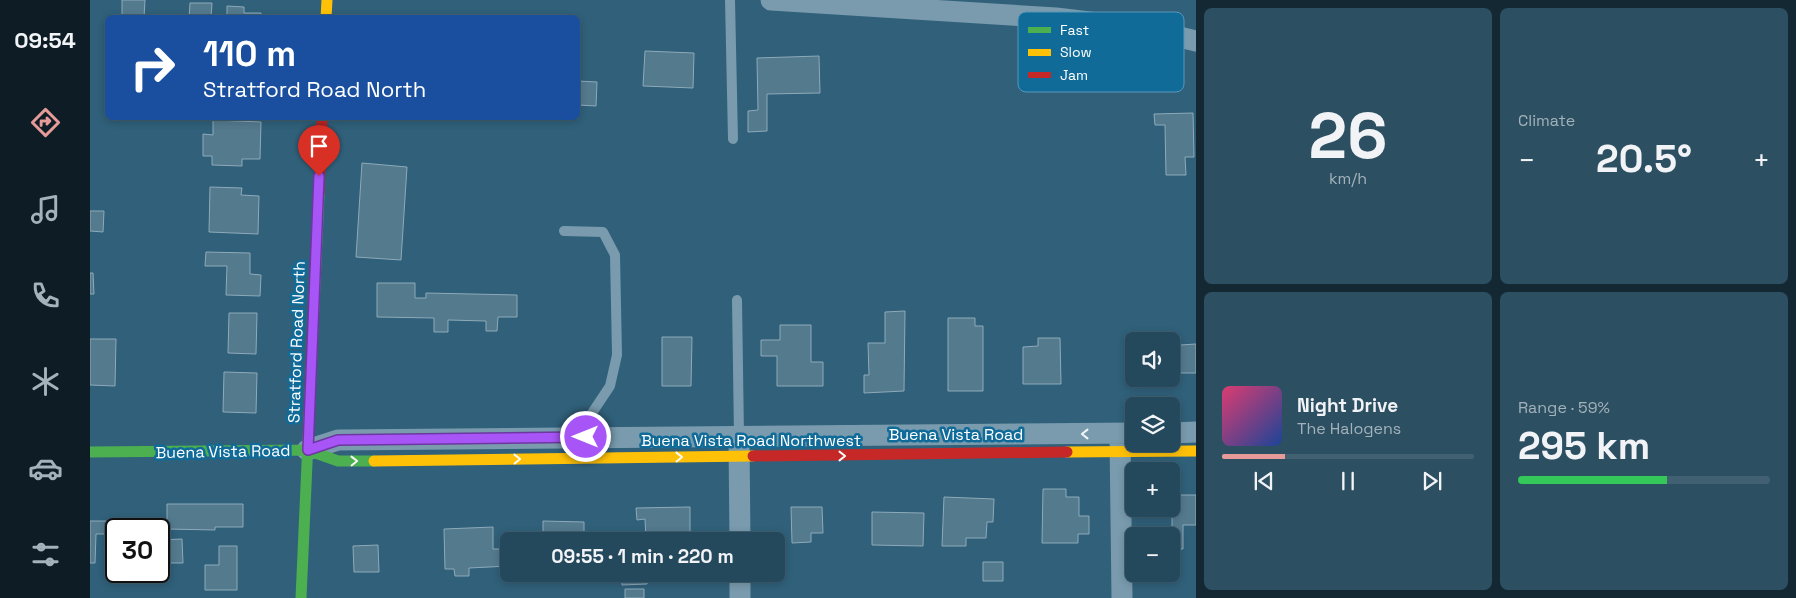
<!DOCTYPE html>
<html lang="en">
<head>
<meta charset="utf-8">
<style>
  :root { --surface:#24485c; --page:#2c4f62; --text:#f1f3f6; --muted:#a3b2bb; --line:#416072; --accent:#e69b98 }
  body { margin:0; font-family:"Space Grotesk",sans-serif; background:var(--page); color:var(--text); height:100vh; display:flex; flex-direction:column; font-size:19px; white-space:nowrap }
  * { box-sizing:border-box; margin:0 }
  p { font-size:16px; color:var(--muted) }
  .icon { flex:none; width:28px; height:28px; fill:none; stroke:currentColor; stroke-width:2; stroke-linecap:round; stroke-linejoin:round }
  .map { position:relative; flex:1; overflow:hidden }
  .panel { display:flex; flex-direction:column; gap:8px; padding:8px; background:#142833; width:600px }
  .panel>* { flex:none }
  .hud { position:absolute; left:15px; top:15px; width:475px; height:105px; border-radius:8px; box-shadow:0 2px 8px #0003,0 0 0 1px var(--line); background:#1a4fa0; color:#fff; overflow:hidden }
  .tools { position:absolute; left:1035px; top:332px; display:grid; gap:10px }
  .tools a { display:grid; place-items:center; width:55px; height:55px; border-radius:8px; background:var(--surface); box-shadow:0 2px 8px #0003,0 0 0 1px var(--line); font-size:25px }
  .speed { position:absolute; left:15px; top:518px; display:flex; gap:10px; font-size:25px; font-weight:700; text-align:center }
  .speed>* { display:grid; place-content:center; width:65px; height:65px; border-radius:50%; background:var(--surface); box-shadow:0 2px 8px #0003,0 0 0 1px var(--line); line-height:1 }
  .speed .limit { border:2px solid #111; border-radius:8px; background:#fff; color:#111 }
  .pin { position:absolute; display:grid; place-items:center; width:42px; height:42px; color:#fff; margin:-51px -21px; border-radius:50% 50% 50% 0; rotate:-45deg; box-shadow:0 0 5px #0007 }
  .pin .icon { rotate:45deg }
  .me { position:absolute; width:55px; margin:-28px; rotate:270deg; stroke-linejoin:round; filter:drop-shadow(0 0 4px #0008) }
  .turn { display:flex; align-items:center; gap:18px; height:105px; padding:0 15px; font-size:22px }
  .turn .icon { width:65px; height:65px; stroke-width:2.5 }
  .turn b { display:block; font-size:35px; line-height:42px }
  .big { font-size:38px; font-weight:600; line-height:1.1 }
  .panel .widget { flex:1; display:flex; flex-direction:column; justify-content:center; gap:8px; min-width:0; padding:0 18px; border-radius:8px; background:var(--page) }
  .panel .dial { align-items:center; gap:0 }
  .dial b { font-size:65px; line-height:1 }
  .song { display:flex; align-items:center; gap:15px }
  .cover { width:60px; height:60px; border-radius:8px; background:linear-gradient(135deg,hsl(340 70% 55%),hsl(220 70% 35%)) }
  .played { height:5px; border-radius:2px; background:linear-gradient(90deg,var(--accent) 25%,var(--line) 25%) }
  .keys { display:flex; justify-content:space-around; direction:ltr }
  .heat { display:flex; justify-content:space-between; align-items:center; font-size:28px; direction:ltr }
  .charge { height:8px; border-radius:4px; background:linear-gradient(90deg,#34c759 59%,var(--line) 0) }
  .panel .tiles { flex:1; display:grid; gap:8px; grid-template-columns:repeat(2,1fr) }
  .trip { position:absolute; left:410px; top:532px; width:285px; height:50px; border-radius:8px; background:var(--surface); box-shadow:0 2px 8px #0003,0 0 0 1px var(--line); font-weight:600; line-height:50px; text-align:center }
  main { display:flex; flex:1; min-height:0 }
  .tab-bar { display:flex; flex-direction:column; width:90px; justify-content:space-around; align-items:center; background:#0e1d25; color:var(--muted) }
  .tab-bar .icon { width:35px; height:35px }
  .tab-bar .selected { color:var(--accent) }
  .tab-bar b { font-size:22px; color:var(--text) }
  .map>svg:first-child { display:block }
  .building { fill:#547a8e; stroke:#8eaab9 }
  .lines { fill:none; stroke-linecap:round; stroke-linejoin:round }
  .lane { stroke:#799bad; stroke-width:10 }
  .street { stroke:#799bad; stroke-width:21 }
  .fast { stroke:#4caf50; stroke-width:11 }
  .slow { stroke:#ffc107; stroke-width:11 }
  .jam { stroke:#c62828; stroke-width:11 }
  .oneway { stroke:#f2f5f7 }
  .oneway2 { stroke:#f6fbf6 }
  .route-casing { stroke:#6d37a1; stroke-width:12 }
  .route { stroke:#a855f7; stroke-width:9 }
  .labels { text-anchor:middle; stroke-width:5; stroke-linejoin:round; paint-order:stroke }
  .street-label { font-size:16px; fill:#fff; stroke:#106b99 }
  .key { fill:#106b99; stroke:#5897b8; stroke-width:1 }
  .key-label { font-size:14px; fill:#fff }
</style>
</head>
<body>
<main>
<nav class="tab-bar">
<b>09:54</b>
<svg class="icon selected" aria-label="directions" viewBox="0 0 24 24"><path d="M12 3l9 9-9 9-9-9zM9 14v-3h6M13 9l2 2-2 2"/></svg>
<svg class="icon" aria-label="music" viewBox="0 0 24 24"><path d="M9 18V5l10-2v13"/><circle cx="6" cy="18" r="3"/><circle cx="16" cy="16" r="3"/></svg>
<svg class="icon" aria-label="phone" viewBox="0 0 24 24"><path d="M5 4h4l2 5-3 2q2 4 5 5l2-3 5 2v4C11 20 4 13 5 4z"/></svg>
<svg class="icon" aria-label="climate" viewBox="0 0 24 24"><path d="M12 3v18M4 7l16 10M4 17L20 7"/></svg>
<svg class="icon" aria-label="car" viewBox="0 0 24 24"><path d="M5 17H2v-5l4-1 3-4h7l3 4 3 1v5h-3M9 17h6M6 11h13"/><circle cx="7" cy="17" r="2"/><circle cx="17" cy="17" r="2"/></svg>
<svg class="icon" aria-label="filters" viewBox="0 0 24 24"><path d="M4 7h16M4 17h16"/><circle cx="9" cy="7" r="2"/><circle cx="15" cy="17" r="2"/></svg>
</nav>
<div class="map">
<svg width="1106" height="598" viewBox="0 0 1106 598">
  <rect width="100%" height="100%" fill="#30607a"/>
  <path class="building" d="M32,0H55L54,18H32Z
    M100,3H122L121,18H99Z
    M137,6L154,7V13H171V18H137Z
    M555,51L604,53L603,88L553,86Z
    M729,56L730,93L677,94V131L658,132V111L668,110L667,58Z
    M488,81L507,82L506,106L488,105Z
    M1103,113L1104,157H1095L1096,175H1076L1075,125H1065L1064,114Z
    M123,120L171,122L170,159H152V166L122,165V156H113V134L123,135Z
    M272,163L317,167L311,260L266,257Z
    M120,187L152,188L151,195L169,196L168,234L119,232Z
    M0,211H14L13,232L0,231Z
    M116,252L160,253V274L171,275L170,296L136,295L137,266H115Z
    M0,273H3L4,294H0Z
    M287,283H325V298H336V293L427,295V317H408L407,331H396V321L358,320V332H344V318L287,317Z
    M815,311L814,391L774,393V375H779L778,343H795V312Z
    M139,313H167L166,354L138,353Z
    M858,318H885V326H893V391H858Z
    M690,325H721V362H733V386H687V356H671V340H690Z
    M572,337H602L601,386H572Z
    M1072,337H1090V345L1106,344V373H1081V341H1072Z
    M948,338H970L971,384H933V347L948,346Z
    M0,339H26L25,386L0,385Z
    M134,372L167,373L166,413L133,412Z
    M953,489H976V497H989V516H999V534H988V543H952Z
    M1082,495H1106V525H1093V549H1081V536H1071V530H1082Z
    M854,497L904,499L903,522H897L896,538H876V546H852Z
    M77,504H153V527H125V530L77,529Z
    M600,507V532L579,533V541H556L555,519L547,520L546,508Z
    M701,507H732L733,533H721V542L702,543Z
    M782,512L834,513L833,546L782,545Z
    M0,521H16V534H6L5,563H0Z
    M453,521L494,522V541H453Z
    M403,527V549H419V566L379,568V576H365L364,569H355L354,529Z
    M92,539L93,563H69V540Z
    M288,545L289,572H264L263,546Z
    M129,546H147V590H115V565H129Z
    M893,562H913V581H893Z
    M532,574H557V584L532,585Z
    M535,589H554V598H535Z"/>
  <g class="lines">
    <path class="lane" d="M640,0L643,139
      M474,231L513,232L525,255L527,355L520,386L502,413L496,437
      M647,300L649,436"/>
    <path class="street" d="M681,0L966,18L1057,29L1106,41
      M1081,433L1106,432
      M1030,438L1032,598
      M649,442L650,541
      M217,450L248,440L1044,433
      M650,574V598"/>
    <path class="fast" d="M0,452L217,450L248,461H284
      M211,598L229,194"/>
    <path class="slow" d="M236,18L237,0
      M977,452L1106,451
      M284,461L663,456"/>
    <path class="jam" d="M229,194L232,118
      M663,456L977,452"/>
  </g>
  <defs><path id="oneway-chevron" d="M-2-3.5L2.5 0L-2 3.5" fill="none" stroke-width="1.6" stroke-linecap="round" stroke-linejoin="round" transform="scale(1.25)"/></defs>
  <use class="oneway" href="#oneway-chevron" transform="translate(995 434) rotate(180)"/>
  <g class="oneway2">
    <use href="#oneway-chevron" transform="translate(752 456)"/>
    <use href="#oneway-chevron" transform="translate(589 457) rotate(-1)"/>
    <use href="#oneway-chevron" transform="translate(427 459) rotate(-1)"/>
    <use href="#oneway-chevron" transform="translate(264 461) rotate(-1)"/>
  </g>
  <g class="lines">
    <g class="route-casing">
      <path id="route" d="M229,176L218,450L248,440L496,437"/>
    </g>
    <use href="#route" class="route"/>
  </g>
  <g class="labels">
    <g class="street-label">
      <text transform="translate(206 342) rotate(-88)" y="6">Stratford Road North</text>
      <text x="866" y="440">Buena Vista Road</text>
      <text x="661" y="446">Buena Vista Road Northwest</text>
      <text transform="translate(133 451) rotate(-1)" y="6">Buena Vista Road</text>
    </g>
  </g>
  <rect x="928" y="12" width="166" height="80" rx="8" class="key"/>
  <rect x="938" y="27" width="23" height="6" fill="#4caf50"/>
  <rect x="938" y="49" width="23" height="7" fill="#ffc107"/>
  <rect x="938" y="72" width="23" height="6" fill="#c62828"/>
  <g class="key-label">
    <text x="970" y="35">Fast</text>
    <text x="970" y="57">Slow</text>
    <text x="970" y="80">Jam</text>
  </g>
</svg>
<div class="tools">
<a><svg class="icon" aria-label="sound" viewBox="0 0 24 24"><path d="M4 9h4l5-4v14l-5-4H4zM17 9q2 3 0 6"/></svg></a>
<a><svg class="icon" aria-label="layers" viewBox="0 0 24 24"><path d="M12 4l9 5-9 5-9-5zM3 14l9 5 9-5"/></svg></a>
<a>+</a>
<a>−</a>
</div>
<div class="speed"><div class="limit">30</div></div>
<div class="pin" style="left:229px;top:176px;background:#d93025"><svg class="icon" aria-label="arrive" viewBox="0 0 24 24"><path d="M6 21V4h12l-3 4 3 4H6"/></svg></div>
<svg class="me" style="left:496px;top:437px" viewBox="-20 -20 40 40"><circle r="17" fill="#a855f7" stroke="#fff" stroke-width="3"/><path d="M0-11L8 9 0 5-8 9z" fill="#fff"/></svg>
<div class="trip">09:55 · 1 min · 220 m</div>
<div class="hud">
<div class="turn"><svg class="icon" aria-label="right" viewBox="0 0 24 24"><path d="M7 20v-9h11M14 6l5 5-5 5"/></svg><div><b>110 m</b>Stratford Road North</div></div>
</div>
</div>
<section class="panel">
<div class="tiles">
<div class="widget dial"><b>26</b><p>km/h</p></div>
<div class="widget"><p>Climate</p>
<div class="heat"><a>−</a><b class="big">20.5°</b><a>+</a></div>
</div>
<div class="widget">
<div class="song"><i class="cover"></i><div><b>Night Drive</b><p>The Halogens</p></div></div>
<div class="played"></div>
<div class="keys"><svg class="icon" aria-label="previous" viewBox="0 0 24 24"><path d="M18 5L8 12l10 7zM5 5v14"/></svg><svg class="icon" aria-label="pause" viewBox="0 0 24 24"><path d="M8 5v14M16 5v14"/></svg><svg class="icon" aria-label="next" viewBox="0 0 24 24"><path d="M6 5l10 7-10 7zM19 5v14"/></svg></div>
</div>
<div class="widget"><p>Range · 59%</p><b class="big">295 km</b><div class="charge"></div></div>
</div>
</section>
</main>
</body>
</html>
